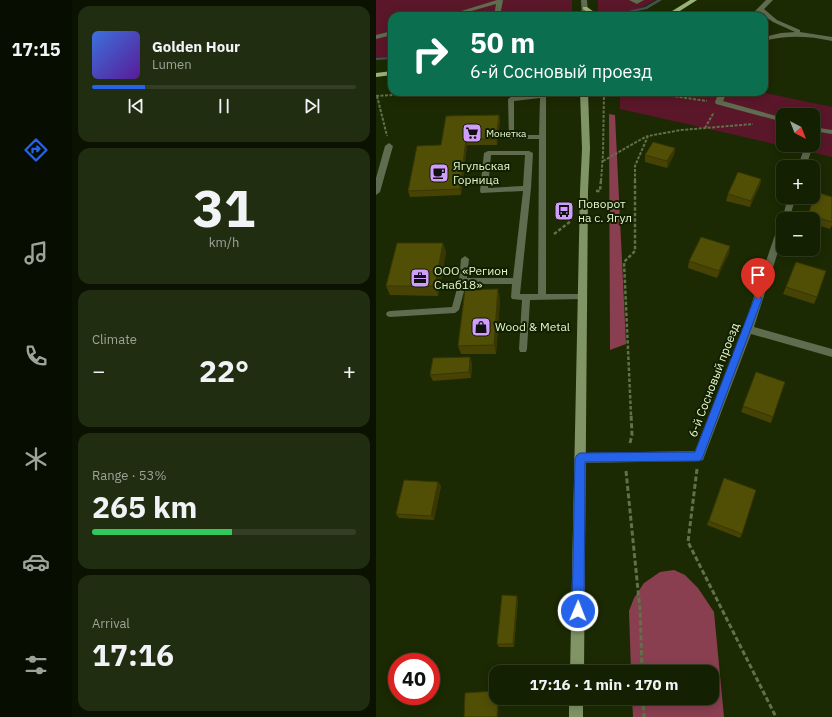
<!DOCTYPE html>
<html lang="en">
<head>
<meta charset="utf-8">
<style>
  :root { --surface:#142002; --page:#212d11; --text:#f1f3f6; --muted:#9da399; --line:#333e24; --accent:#2563eb }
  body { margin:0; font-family:"IBM Plex Sans",sans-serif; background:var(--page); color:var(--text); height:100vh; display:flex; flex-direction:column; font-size:15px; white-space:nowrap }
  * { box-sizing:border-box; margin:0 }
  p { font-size:13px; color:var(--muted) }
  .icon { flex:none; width:22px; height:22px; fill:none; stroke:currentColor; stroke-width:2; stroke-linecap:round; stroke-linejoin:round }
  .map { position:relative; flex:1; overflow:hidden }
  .sheet { display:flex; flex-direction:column; gap:6px; padding:6px; background:#0b1201; width:304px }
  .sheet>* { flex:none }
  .banner { position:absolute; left:12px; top:12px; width:380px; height:84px; border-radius:12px; box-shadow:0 2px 10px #0003,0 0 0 1px var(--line); background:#0b6e4f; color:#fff; overflow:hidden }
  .needle { width:26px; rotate:138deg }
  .tools { position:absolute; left:400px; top:108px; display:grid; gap:8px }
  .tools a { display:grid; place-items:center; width:44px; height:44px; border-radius:8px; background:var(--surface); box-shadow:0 2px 10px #0003,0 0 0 1px var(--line); font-size:20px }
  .speed { position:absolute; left:12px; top:653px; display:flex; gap:8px; font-size:20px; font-weight:700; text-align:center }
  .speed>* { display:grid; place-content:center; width:52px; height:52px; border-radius:50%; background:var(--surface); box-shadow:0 2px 10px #0003,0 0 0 1px var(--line); line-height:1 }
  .speed .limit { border:6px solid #d22; background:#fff; color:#111 }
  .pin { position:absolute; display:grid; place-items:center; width:34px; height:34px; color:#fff; margin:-41px -17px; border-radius:50% 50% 50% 0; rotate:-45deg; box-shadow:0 0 4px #0007 }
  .pin .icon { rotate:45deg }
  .me { position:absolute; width:44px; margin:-22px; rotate:1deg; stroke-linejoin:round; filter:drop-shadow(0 0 3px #0008) }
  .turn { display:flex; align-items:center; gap:14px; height:84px; padding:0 16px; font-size:18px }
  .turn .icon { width:52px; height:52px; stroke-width:2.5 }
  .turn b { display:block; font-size:28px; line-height:34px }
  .big { font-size:30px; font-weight:700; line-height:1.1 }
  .sheet .card { flex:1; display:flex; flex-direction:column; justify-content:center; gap:6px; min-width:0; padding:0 14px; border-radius:12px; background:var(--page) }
  .sheet .dial { align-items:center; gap:0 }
  .dial b { font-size:52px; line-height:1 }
  .song { display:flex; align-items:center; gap:12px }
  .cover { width:48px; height:48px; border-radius:6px; background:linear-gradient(135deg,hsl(220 70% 55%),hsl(270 70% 35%)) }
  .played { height:4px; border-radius:2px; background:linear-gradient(90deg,var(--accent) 20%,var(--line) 20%) }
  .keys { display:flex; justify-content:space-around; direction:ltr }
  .heat { display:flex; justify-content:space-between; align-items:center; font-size:22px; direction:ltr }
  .charge { height:6px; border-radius:3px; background:linear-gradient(90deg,#34c759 53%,var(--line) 0) }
  .trip { position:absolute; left:113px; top:665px; width:230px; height:40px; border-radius:12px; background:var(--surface); box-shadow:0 2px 10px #0003,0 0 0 1px var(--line); font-weight:700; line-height:40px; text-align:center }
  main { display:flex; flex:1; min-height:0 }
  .dock { display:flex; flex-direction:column; width:72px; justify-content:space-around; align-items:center; background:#080d01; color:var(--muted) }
  .dock .icon { width:28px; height:28px }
  .dock .active { color:var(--accent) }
  .dock b { font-size:18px; color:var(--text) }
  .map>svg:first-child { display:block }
  .green { fill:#5a172a; fill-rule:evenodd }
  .forest { fill:#893f50 }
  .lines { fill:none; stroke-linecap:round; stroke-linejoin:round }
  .stream { fill:#445150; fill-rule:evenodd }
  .path-far2 { stroke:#617149; stroke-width:2; stroke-dasharray:3 1.5; stroke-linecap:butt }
  .path-far1 { stroke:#617149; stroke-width:2.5; stroke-dasharray:3.5 2; stroke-linecap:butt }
  .path { stroke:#617149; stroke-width:3; stroke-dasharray:5 2.5; stroke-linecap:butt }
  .lane { fill:#5f6c4f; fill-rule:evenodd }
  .street { fill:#5f6c4f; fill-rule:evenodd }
  .secondary { fill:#809466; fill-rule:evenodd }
  .primary { fill:#9ab377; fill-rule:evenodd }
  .wall { fill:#464305 }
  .shaded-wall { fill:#393704 }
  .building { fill:#514e06; stroke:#393704 }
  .route { fill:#2563eb; stroke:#184099 }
  .labels { text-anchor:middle; stroke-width:4; stroke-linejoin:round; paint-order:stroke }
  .far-poi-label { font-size:10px; fill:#e4f6cf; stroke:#122000; text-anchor:start }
  .poi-label { font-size:12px; fill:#e4f6cf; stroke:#122000; text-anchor:start }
  .street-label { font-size:12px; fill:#e4f6cf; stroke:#122000 }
</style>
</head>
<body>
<main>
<nav class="dock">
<b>17:15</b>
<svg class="icon active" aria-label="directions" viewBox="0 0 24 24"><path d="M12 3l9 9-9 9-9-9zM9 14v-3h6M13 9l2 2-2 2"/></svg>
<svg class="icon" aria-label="music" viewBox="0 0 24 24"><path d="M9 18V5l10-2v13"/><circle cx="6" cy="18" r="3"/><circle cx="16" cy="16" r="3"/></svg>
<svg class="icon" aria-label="phone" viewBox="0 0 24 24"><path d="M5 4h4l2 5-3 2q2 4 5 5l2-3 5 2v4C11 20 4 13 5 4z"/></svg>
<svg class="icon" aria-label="climate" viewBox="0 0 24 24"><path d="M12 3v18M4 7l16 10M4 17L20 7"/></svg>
<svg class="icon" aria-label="car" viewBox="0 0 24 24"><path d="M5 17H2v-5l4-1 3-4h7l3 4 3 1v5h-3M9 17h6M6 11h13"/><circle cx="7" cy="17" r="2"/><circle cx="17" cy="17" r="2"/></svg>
<svg class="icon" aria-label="filters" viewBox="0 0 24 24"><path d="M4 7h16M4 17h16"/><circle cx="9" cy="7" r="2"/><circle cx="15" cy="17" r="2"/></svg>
</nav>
<section class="sheet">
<div class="card">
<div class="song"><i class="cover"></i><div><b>Golden Hour</b><p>Lumen</p></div></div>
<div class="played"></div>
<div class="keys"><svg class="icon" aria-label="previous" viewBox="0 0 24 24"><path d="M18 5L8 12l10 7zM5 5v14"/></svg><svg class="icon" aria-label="pause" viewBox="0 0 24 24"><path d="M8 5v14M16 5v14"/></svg><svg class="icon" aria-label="next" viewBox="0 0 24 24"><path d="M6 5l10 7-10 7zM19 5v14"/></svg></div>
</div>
<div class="card dial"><b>31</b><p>km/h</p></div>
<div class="card"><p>Climate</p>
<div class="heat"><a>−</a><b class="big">22°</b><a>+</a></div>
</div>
<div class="card"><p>Range · 53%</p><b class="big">265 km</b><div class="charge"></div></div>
<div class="card"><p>Arrival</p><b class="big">17:16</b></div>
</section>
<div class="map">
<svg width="456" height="717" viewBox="0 0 456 717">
  <rect width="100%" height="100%" fill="#1b2a02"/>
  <path class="green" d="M0,0H196V16H16V57L0,59Z
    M222,0H279L251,16H222Z
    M244,92H385L456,107V157L244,109ZM407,115H437V145H407Z"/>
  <path class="forest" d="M233,114L239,115L250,344L234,350Z
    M298,570L309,575L322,588L338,612L348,717H257L256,698H336V672H255L253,611L258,598L268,583L284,572Z"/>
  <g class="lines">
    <path class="stream" d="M281,0H286L271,9L250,13L248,12L269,7Z
      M16,57V59L0,60V58Z"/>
    <path class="path-far2" d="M270,16H272
      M109,92L125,96
      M268,92L331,101
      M0,96L67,92
      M1,96L11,136
      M329,128L338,112
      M227,161L271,136
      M225,181L227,154L228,92
      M259,181V166L272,136L305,130L377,124"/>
    <path class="path-far1" d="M220,191H224L225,180
      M178,234L195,221
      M255,415L248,262L259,251V180"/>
    <path class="path" d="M254,443L256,435L255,414
      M321,469L312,542L400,717
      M250,471L264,610L266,672
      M267,698L268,717"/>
    <path class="lane" d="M121,0H127L124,16H118L120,4L78,16H69Z
      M253,0H268L261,4Z
      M16,31V35L0,39V35Z
      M167,94L170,96V294H206L210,297L209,299L154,300L151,349L150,352H144L143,349L146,300L136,299L135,297L136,284H90L83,310L79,313L14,317L11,316L10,314L11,312L14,311L76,307L83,281L85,259L89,256L93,259L91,278H137L147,191L105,193L104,191L108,153L112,151H153L157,153L155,188L144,294H162L163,139H133L132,99L135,97ZM164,98L163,135H138V101ZM115,155H149L147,186L112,188Z"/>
    <path class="street" d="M205,0H211L212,16H206Z
      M390,0H397L388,9L401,20L424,30V32L456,37V41C432,36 412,35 388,41V37L405,33L419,32L397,22L384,13L381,16H374Z
      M343,92H351L347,101L407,118V122L340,104L339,102Z
      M437,127L456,130V134L437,131Z
      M13,143L17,146L4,192L0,195V178L9,146Z
      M429,145H437L430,167H422Z
      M412,197H420L413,219H407V236L378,327L456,349V357L375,334L327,460L323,461L204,463L200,462L198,458L200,454L204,453L319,451L367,329L403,223L406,220Z"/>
    <path class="secondary" d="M204,92H212L214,149L212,191L208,672H194L204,191L206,149Z
      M193,698H207V717H193Z"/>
    <path class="primary" d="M314,0H321L296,16H288Z
      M207,7H211L224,16H217L207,9Z
      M16,71V75L0,77V73Z"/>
  </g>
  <path class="wall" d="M123,115L124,121L121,145H91L85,195L34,197L32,191L65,145Z
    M299,148L298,155L291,168L269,162V155Z
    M385,179L384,185L374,207L350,201L352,194Z
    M440,192L456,197V225L454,229L437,224V219H431Z
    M67,243L70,253L62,296L14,295L10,286Z
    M354,246L353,253L341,278L312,268L313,261Z
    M420,262L441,297L438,304L407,294Z
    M124,299L120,354H85L82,346Z
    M96,363L95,378L57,381L54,375Z
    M380,372L397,417L395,423L365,412Z
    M348,478L366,534L364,538L331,525Z
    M62,482L65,486L58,520L23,518L20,514Z
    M142,599L138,647H123L121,644Z"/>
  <path class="shaded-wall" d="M123,115L124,121L121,145L120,139Z
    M90,139L91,145L85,195L84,189Z
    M299,148L298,155L291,168V161Z
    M385,179L384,185L374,207L375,201Z
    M67,243L70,253L62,296L59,286Z
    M354,246L353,253L341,278L343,271Z
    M122,289L124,299L120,354L118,345Z
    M94,357L96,363L95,378L93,372Z
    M62,482L65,486L58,520L55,516Z
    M141,596L142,599L138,647L137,644Z
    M122,698H123L122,717H121Z"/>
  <path class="building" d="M183,11L184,16H162L161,13Z
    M123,115L120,139H90L84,189L32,191L41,146L65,145L70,116Z
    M277,142L299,148L291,161L269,155Z
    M362,172L385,179L375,201L352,194Z
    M440,192L456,197V222L432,215Z
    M325,237L354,246L343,271L313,261Z
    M21,243H67L59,286H10Z
    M420,262L450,271L441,297L410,287Z
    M122,289L118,345L82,346L89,290Z
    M94,357L93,372L54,375L57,358Z
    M380,372L409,382L397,417L367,406Z
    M348,478L380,490L366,534L333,521Z
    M28,480L62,482L55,516L20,514Z
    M126,595L141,596L137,644H121Z
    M120,691V698H122L121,717H88L89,693Z"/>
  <path class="route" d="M382,295L386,299L326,459L323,461L209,462L208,611L206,615L202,617L198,615L196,611L199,458L201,455L204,453L319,452L378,299Z"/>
  <defs>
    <g id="supermarket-square" transform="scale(1)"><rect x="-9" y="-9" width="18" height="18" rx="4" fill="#d09dff" stroke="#122000"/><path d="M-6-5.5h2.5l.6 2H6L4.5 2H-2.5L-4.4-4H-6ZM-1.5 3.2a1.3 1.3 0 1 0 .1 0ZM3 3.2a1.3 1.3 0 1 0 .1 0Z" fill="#111"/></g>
    <g id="cafe-square" transform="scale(1)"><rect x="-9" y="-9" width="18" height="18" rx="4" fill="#d09dff" stroke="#122000"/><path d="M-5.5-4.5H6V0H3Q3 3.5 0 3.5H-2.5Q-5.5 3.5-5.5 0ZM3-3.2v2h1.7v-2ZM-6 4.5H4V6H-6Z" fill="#111"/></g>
    <g id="bus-square" transform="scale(1)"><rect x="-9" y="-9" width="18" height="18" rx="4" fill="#d09dff" stroke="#122000"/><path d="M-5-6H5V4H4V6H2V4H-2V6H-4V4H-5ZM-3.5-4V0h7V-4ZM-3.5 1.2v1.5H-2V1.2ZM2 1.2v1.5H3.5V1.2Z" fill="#111"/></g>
    <g id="office-square" transform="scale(1)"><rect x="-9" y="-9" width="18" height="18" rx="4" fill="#d09dff" stroke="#122000"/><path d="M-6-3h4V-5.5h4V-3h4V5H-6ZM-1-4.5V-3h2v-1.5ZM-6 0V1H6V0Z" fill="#111"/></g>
    <g id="shop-square" transform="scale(1)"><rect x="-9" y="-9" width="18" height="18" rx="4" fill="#d09dff" stroke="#122000"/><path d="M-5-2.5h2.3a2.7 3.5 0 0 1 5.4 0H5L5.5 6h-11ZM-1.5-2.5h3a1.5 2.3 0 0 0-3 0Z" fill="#111"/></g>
  </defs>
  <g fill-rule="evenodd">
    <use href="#supermarket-square" x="96" y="133"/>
    <use href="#cafe-square" x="63" y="173"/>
    <use href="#bus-square" x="188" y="211"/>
    <use href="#office-square" x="44" y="278"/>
    <use href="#shop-square" x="105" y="327"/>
  </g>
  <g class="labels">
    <g class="far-poi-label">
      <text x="110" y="137">Монетка</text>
    </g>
    <g class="poi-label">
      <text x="77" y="170">Ягульская<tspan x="77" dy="14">Горница</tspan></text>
      <text x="202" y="208">Поворот<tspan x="202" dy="14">на с. Ягул</tspan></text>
      <text x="58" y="275">ООО «Регион<tspan x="58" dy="14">Снаб18»</tspan></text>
      <text x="119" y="331">Wood &amp; Metal</text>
    </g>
    <g class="street-label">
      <text transform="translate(338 380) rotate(-69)" y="4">6-й Сосновый проезд</text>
    </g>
  </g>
</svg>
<div class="tools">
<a><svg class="needle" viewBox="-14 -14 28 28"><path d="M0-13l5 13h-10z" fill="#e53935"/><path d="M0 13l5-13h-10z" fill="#9da399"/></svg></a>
<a>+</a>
<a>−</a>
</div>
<div class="speed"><div class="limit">40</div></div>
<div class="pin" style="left:382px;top:299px;background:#d93025"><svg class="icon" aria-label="arrive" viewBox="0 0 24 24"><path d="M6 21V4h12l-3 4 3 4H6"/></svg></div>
<svg class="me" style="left:202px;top:611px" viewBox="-20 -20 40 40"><circle r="17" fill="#2563eb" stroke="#fff" stroke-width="3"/><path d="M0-11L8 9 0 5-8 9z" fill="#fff"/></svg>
<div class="trip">17:16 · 1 min · 170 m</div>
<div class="banner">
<div class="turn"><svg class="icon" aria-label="right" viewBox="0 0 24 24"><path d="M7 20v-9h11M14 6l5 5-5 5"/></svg><div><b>50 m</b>6-й Сосновый проезд</div></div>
</div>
</div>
</main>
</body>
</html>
